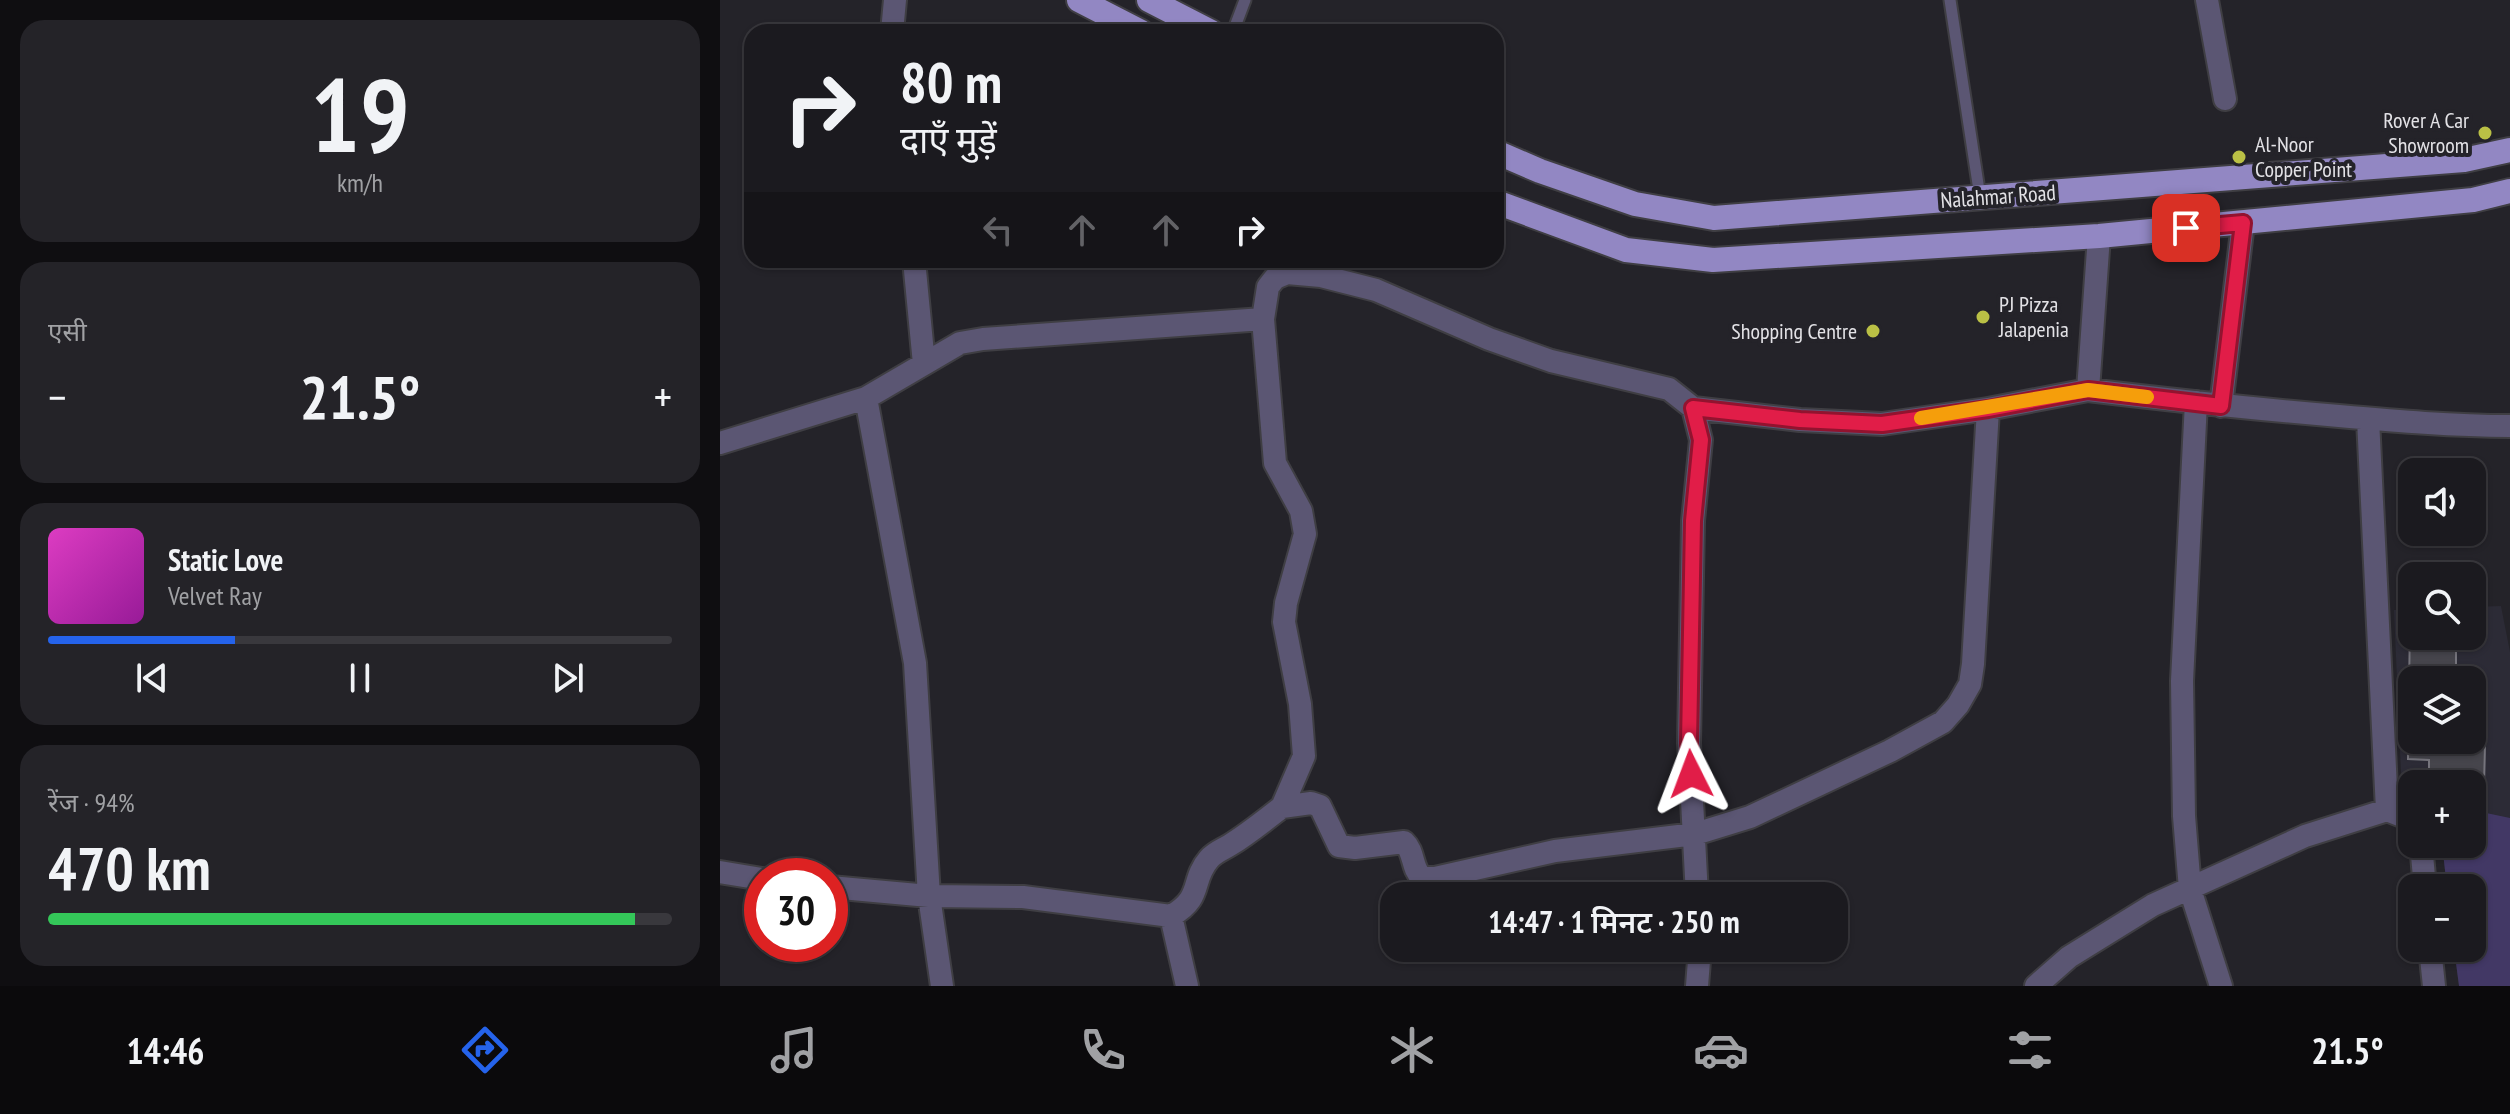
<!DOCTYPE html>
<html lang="hi">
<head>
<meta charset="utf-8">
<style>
  :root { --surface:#1b1a1f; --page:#242328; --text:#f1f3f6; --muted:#a0a1a4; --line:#39383d; --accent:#2563eb }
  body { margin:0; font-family:"PT Sans Narrow","Noto Sans Devanagari",sans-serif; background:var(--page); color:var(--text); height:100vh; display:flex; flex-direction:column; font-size:30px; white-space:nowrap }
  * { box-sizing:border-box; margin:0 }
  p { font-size:26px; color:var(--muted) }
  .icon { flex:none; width:44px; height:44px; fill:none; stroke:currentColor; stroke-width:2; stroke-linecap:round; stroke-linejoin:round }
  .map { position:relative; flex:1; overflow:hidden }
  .sheet { display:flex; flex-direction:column; gap:20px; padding:20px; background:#0f0e11; width:720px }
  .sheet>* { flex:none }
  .top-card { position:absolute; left:24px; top:24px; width:760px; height:244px; border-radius:24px; box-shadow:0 2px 6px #0004,0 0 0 2px var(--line); background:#1b1a1f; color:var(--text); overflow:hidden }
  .tools { position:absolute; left:1678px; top:458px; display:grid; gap:16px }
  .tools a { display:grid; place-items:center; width:88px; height:88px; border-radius:16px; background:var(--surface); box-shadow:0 2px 6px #0004,0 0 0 2px var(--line); font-size:40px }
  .speed { position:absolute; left:24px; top:858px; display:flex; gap:16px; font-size:40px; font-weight:700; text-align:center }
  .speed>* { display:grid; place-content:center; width:104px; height:104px; border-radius:50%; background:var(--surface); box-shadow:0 2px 6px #0004,0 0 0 2px var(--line); line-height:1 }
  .speed .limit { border:12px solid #d22; background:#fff; color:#111 }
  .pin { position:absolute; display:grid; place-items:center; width:68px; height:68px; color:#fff; margin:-34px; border-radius:16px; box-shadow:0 4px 12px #0006 }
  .me { position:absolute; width:88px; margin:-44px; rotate:357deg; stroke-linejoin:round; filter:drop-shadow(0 0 6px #0008) }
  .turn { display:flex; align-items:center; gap:28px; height:168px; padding:0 24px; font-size:36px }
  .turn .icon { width:104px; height:104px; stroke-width:2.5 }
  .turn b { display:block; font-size:56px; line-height:68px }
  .lanes { display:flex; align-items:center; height:76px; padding:0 24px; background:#0003; justify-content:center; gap:40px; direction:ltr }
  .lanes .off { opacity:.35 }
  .big { font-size:60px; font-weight:600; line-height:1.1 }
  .sheet .card { flex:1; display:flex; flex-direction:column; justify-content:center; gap:12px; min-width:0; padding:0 28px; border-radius:24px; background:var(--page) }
  .sheet .dial { align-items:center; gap:0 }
  .dial b { font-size:104px; line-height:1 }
  .song { display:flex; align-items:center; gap:24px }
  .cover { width:96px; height:96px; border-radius:12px; background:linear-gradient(135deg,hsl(310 70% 55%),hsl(300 70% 35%)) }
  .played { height:8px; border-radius:4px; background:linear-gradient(90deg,var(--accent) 30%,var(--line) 30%) }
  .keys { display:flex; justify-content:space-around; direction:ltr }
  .heat { display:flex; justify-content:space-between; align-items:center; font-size:44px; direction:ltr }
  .charge { height:12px; border-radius:6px; background:linear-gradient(90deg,#34c759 94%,var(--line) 0) }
  .trip { position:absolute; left:660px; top:882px; width:468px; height:80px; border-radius:24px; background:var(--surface); box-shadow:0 2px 6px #0004,0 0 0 2px var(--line); font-weight:600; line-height:80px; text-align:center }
  .menu { display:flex; height:128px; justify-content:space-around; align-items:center; background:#0b0a0c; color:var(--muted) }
  .menu .icon { width:56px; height:56px }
  .menu .active { color:var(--accent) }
  .menu b { font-size:36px; color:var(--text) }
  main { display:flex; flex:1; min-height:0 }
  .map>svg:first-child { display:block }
  .built { fill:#2c2b36; fill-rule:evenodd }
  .green { fill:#423865 }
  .building { fill:#46454c; stroke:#76757d; stroke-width:2 }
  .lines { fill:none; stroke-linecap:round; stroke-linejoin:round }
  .lane-casing { stroke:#3f3e43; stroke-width:15 }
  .street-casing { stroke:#3f3e43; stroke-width:26 }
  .primary-casing { stroke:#3f3e43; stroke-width:28 }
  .lane { stroke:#5b5673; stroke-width:11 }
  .street { stroke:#5b5673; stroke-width:22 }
  .primary { stroke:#9287c3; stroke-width:24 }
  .route-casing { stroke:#92132f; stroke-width:20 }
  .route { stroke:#e11d48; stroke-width:14 }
  .slow { stroke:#f59e0b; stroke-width:14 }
  .poi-dot { fill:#bac045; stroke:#242329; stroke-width:3 }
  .labels { text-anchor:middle; stroke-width:8; stroke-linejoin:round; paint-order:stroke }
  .poi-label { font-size:22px; fill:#e3e2e6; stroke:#242329; text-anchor:end }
  .street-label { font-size:22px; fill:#e3e2e6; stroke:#242329 }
</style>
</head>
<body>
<main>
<section class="sheet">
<div class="card dial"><b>19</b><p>km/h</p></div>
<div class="card"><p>एसी</p>
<div class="heat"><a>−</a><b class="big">21.5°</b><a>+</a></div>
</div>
<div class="card">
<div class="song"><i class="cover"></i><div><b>Static Love</b><p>Velvet Ray</p></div></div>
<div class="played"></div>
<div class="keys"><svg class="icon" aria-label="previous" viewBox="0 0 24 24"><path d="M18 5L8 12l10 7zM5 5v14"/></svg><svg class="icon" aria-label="pause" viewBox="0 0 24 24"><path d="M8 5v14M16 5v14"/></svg><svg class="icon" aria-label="next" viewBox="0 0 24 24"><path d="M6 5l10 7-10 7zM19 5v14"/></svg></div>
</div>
<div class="card"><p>रेंज · 94%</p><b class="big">470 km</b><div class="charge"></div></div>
</section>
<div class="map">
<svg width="1790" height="986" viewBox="0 0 1790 986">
  <rect width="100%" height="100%" fill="#242329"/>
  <path class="built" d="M1781,606L1790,652V986H1739L1734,948H1752V888H1727L1722,844H1752V784H1692V798L1682,796L1674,610L1692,609V636H1752V607ZM1692,680H1752V740H1692Z"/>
  <path class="green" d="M1752,810L1790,818V986H1739L1734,948H1752V888H1727L1722,844H1752Z"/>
  <path class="building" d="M1690,622L1692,636H1736V680H1692V740H1752V705H1766L1764,786L1709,784V760L1688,759Z"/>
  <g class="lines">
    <g class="lane-casing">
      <path id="lane" d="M1230,0L1260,197
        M513,32L525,0"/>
    </g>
    <g class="street-casing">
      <path id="street" d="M1487,0L1505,99
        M172,32L175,0
        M194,260L204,364
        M1368,390C1452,400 1535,409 1619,416C1676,421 1733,426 1790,426
        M146,398L195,663L209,896L222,986
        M1476,402L1462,681L1464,816L1470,889L1501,986
        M1501,406L1523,223
        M973,408L981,440L973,521L969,743L977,896
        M1268,409L1253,664L1250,684L1238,705L1223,722L1170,751L1030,817L975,834L835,851L715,878H702C691,868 695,852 684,842L635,848L619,846L600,806L591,803L562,807L584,756L580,704L564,622L566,603L585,534L581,511L555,463L543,319L548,287L555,278L567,273L601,276L656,290L769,339L831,361L949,389L973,408L1080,420L1162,424L1268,409L1368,390L1379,236
        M1648,419L1667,810L1692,820
        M0,443L146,398L240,343L263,339L543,319
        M1701,844L1705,888
        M0,872L42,879
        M110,887L209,896L303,897L451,916C484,897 470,881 489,859C495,852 502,850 510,845C528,834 545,820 562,807
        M451,916L467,986
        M1710,948L1714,986
        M977,986L980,948
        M1316,986L1349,957L1433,905L1585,836L1667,810"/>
    </g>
    <g class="primary-casing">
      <path id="primary" d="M359,0L421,32
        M429,0L491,32
        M776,152L820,171L915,204L994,218L1744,160L1790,150
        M776,202L906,250L993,260L1379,236L1753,200L1790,191"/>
    </g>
    <use href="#lane" class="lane"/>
    <use href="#street" class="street"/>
    <use href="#primary" class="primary"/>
  </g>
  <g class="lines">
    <g class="route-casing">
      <path id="route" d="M971,774L969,743L973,521L981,440L973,408L1080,420L1162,424L1268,409L1368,390L1501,406L1523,223L1466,228"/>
    </g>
    <use href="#route" class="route"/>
    <path class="slow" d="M1201,418L1368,390L1427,397"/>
  </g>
  <g class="poi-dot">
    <circle cx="1765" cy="133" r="8"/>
    <circle cx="1519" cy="157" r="8"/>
    <circle cx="1263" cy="317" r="8"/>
    <circle cx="1153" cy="331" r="8"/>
  </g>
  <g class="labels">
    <g class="poi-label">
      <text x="1749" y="128">Rover A Car<tspan x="1749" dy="25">Showroom</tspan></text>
      <text x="1535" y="152" text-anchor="start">Al-Noor<tspan x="1535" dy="25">Copper Point</tspan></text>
      <text x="1279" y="312" text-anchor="start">PJ Pizza<tspan x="1279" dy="25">Jalapenia</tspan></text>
      <text x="1137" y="339">Shopping Centre</text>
    </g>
    <g class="street-label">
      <text transform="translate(1278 196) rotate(-4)" y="8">Nalahmar Road</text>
    </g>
  </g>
</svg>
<div class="tools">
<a><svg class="icon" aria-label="sound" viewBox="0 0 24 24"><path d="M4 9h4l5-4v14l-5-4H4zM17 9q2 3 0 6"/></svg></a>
<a><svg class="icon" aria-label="search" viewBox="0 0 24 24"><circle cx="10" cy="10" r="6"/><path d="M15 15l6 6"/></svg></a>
<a><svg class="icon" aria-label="layers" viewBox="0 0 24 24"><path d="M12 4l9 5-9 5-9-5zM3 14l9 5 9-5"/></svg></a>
<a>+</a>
<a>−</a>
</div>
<div class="speed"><div class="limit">30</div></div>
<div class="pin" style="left:1466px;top:228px;background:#d93025"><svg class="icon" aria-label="arrive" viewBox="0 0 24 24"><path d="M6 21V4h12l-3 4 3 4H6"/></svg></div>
<svg class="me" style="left:971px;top:774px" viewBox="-20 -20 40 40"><path d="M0-17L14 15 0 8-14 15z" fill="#e11d48" stroke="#fff" stroke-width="4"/></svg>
<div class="trip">14:47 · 1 मिनट · 250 m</div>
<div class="top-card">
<div class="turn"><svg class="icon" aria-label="right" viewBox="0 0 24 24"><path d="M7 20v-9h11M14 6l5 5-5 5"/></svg><div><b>80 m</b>दाएँ मुड़ें</div></div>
<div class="lanes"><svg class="icon off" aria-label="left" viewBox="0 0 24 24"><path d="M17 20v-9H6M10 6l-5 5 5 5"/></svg><svg class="icon off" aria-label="ahead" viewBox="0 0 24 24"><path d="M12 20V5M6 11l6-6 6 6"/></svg><svg class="icon off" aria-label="ahead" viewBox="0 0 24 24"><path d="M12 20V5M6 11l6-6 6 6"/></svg><svg class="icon" aria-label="right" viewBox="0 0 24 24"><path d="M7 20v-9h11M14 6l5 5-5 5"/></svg></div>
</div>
</div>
</main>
<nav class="menu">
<b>14:46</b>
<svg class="icon active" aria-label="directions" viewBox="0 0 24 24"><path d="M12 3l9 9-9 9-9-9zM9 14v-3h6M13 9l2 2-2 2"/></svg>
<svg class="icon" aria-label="music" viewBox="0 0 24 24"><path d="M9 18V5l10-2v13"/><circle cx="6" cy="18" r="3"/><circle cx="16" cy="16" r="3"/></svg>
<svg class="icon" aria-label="phone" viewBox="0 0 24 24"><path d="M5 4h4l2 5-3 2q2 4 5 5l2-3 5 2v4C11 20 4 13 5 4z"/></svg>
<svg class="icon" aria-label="climate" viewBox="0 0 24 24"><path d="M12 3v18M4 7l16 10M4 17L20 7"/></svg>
<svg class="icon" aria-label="car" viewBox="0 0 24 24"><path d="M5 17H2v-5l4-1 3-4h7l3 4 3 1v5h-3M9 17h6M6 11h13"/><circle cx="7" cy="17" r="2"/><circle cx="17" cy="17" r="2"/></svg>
<svg class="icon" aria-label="filters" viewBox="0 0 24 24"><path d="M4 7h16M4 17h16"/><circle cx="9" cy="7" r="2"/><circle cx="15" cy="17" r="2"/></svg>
<b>21.5°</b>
</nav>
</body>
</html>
